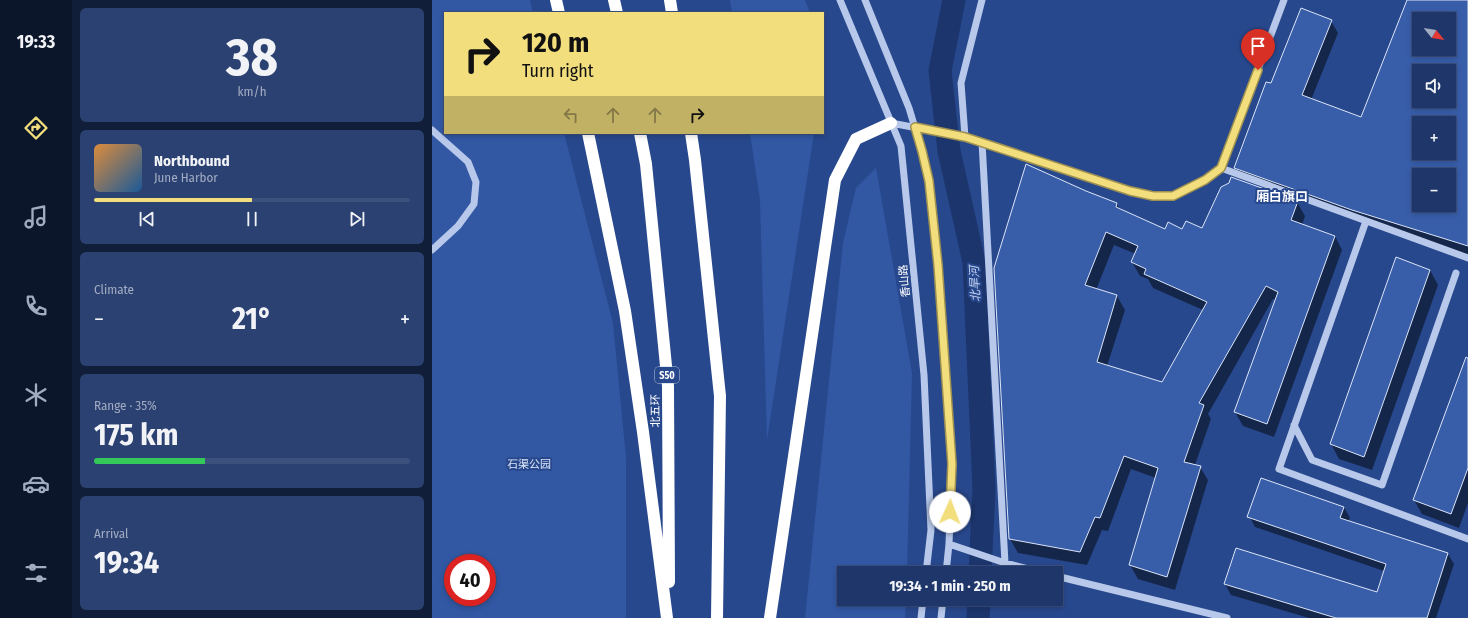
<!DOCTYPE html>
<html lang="en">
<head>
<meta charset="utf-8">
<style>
  :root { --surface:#1e366a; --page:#2b4172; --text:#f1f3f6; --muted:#a1abc1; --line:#3c507e; --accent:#f2de7d }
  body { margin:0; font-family:"Fira Sans Condensed","Noto Sans SC",sans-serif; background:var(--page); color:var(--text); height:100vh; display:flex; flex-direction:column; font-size:15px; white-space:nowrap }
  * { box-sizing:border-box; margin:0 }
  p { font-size:13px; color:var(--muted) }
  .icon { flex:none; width:22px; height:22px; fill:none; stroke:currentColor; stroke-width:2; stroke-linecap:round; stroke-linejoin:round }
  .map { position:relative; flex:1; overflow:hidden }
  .side { display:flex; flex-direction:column; gap:8px; padding:8px; background:#101e3a; width:360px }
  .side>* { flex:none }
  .guide { position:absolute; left:12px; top:12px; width:380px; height:122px; border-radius:0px; box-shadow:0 2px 6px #0003,0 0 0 1px var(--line); background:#f2de7d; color:#111; overflow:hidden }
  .needle { width:26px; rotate:120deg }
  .tools { position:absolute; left:980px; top:12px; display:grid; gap:8px }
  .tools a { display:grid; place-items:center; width:44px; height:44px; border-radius:0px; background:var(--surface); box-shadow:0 2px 6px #0003,0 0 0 1px var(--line); font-size:20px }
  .speed { position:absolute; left:12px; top:554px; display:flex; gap:8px; font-size:20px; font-weight:700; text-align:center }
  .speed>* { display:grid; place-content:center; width:52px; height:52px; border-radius:50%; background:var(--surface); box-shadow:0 2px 6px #0003,0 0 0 1px var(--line); line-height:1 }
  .speed .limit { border:6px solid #d22; background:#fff; color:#111 }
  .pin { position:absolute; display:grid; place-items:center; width:34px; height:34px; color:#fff; margin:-41px -17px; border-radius:50% 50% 50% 0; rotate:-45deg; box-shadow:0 0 4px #0007 }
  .pin .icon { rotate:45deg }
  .me { position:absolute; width:44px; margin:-22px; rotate:2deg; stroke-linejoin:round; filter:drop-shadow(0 0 3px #0008) }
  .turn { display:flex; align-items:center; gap:14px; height:84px; padding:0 12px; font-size:18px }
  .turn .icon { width:52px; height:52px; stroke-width:2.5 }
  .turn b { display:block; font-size:28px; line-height:34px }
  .lanes { display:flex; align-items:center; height:38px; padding:0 12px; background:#0003; justify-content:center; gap:20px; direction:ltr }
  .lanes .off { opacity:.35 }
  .big { font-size:30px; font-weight:700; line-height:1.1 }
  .side .tile { flex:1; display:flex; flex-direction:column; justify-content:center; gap:6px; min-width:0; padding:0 14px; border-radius:6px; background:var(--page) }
  .side .dial { align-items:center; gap:0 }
  .dial b { font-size:52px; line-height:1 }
  .song { display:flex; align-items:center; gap:12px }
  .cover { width:48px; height:48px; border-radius:6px; background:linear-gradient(135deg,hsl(30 70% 55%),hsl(210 70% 35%)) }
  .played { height:4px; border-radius:2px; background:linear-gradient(90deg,var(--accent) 50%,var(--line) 50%) }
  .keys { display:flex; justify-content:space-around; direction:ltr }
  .heat { display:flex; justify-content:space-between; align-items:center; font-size:22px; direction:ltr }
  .charge { height:6px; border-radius:3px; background:linear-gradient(90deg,#34c759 35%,var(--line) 0) }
  .trip { position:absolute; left:405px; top:566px; width:226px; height:40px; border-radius:0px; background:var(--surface); box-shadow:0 2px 6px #0003,0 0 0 1px var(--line); font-weight:700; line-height:40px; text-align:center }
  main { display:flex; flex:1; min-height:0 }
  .menu { display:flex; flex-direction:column; width:72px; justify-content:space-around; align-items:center; background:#0c162a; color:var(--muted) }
  .menu .icon { width:28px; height:28px }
  .menu .current { color:var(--accent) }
  .menu b { font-size:18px; color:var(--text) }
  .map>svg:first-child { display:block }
  .green { fill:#3258a4; fill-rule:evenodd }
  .shadow { fill:#0007; fill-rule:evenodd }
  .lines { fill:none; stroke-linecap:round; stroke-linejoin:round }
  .canal { stroke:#1c356d; stroke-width:23 }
  .building { fill:#385da9; stroke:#dbe5f8; fill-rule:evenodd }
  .minor { stroke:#b7c8ea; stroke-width:7 }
  .highway { stroke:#fff; stroke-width:12 }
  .route-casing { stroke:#9d9051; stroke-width:10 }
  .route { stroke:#f2de7d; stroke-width:7 }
  .labels { text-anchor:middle; stroke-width:4; stroke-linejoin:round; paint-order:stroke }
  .shield { fill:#28488d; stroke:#bec8dd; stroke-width:1 }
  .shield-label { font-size:10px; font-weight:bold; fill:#fff }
  .street-label { font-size:11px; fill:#fff; stroke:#28488d }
  .park-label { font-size:11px; fill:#dbe5f8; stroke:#28488d }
  .water-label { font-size:12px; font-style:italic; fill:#c3d3f1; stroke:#28488d }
  .quarter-label { font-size:13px; font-weight:bold; fill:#fff; stroke:#28488d }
</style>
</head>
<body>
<main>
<nav class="menu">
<b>19:33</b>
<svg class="icon current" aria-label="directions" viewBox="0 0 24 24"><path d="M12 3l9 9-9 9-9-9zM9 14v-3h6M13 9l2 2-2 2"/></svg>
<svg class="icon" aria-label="music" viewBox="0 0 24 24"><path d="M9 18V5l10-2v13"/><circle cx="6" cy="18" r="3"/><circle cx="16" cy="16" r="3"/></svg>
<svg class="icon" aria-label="phone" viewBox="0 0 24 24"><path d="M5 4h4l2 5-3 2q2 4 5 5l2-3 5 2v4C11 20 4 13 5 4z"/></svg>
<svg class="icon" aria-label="climate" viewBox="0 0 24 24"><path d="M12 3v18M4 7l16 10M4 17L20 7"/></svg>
<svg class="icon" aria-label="car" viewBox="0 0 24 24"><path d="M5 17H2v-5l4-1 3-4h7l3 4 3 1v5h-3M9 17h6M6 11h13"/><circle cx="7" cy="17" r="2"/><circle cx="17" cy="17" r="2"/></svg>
<svg class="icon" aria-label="filters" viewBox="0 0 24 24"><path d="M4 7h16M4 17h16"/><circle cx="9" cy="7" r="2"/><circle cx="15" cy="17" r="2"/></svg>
</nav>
<section class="side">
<div class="tile dial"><b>38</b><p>km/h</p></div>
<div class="tile">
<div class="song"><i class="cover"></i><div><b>Northbound</b><p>June Harbor</p></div></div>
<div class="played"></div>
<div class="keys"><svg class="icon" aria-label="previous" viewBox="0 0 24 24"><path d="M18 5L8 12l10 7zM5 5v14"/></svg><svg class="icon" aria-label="pause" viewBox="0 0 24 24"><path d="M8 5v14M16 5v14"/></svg><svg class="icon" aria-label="next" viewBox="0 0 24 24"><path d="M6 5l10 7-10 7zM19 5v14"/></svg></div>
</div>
<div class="tile"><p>Climate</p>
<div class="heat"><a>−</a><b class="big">21°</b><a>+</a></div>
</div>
<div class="tile"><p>Range · 35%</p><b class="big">175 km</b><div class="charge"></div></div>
<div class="tile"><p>Arrival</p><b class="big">19:34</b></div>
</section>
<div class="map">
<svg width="1036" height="618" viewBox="0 0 1036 618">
  <rect width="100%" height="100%" fill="#28488d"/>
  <path class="green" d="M0,0H98L101,13H13V133H132L181,323L194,458V618H0ZM21,563H55V597H21Z
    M298,0H373L378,13H300Z
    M318,133H382L335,440L328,200Z
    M444,168L480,373L475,573H412V599H474L473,618H373L411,243L424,188Z"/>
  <path class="shadow" d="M980,0H1036V255L810,179L804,167L839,85L899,21L906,33L879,100L929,119ZM987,19H1017V49H987ZM987,71H1017V101H987ZM987,123H1017V153H987ZM987,175H1017V205H987Z
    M654,192L685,204L688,210L733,230L771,229L865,202L873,216L870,225L903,236L910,250L842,437L811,426L803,412L844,300L841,299L776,414L779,419L763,465L768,467L776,480L743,590L706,579L698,565L724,478L699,469L676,531L670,530L655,565L586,553L578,539ZM682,245L704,254L700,262L708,276L716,279L721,288L771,310L730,383L675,366L693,310L685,296L664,290Z
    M998,270L1006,285L940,470L907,459L899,444Z
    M1036,355V503L1027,528L990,514L982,500Z
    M912,507L918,518L916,522L1016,554L1022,564L1004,618H877L799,595L793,584L945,593L952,571L823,527L817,516Z"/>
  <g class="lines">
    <path class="canal" d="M522,0L508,71L517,151L542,262L552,489L548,573
      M546,618L547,599"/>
  </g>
  <path class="building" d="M975,0H1036V246L920,210L802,168L834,82L839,83L869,8L900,20L870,95L929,117ZM987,19H1017V49H987ZM987,71H1017V101H987ZM987,123H1017V153H987ZM987,175H1017V205H987Z
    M594,164L654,191L685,203L684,207L733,229L736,222L750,229L754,221L770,228L789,187L797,183L799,177L866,201L859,220L903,236L835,424L802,412L846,292L834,286L767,403L772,405L752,462L769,466L735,577L697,565L726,468L692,456L668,518L663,517L648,552L577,539L562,268ZM674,232L706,246L699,262L714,269L712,274L775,302L730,382L665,362L685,295L653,285Z
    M964,257L998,270L932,457L898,444Z
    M1034,357L1036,358V468L1019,514L981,500Z
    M829,478L912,507L908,518L1016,553L995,618H904L792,584L804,548L945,592L954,564L815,517Z"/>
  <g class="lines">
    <path class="minor" d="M408,0L469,146L492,375L499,530L494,573
      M433,0L477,108L490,151L497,181L506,265L520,464L517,544L514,573
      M459,123L533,137L698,191L721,196H741L773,180L789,168L852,0
      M0,130L36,162L44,182L42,204L26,226L0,250
      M533,137L529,83L550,0
      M550,142L573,563
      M789,168L1036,258
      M934,221L847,469L1036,539
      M862,425L880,460L950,485L1024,273
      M517,544L573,563L612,573
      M624,576L795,618
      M489,618L491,599
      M509,618L511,599"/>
    <path class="highway" d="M124,0L127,13
      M182,0L185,13
      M238,0L240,13
      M156,133L193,311L211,432L235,618
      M208,133L214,164L236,386L237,582
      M259,133L263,160L288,396L285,618
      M338,618L403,180L424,139L459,123"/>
  </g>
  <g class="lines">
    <g class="route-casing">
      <path id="route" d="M518,512L520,464L506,265L497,181L490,151L483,127L533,137L698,191L721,196H741L773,180L789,168L826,70"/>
    </g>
    <use href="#route" class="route"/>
  </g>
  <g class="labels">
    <rect class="shield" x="223" y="367" width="24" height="16" rx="3"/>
    <g class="shield-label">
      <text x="235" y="379">S50</text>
    </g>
    <g class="street-label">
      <text transform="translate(472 281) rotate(-95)" y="4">香山路</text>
      <text transform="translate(223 411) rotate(-90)" y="4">北五环</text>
    </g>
    <g class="park-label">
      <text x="97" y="468">石渠公园</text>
    </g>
    <g class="water-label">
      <text transform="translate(543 284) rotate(-93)" y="4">北旱河</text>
    </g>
    <g class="quarter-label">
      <text x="850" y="201">厢白旗口</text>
    </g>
  </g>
</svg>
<div class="tools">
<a><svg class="needle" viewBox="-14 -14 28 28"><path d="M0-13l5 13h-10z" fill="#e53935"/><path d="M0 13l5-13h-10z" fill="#a1abc1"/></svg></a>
<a><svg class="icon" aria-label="sound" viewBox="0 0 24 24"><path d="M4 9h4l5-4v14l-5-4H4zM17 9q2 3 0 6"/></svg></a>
<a>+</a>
<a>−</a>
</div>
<div class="speed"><div class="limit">40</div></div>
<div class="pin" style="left:826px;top:70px;background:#d93025"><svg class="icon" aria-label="arrive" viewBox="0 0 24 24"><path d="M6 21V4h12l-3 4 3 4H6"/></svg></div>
<svg class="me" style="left:518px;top:512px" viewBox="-20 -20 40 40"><circle r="19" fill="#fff"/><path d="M0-13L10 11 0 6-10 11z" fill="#f2de7d"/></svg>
<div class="trip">19:34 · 1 min · 250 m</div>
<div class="guide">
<div class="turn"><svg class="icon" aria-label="right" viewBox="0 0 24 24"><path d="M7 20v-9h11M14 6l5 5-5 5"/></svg><div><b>120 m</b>Turn right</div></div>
<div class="lanes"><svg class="icon off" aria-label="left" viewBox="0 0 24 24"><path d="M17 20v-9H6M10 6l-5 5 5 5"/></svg><svg class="icon off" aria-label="ahead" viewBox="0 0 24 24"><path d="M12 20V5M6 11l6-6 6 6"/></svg><svg class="icon off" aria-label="ahead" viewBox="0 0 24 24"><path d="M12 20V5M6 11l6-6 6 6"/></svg><svg class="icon" aria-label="right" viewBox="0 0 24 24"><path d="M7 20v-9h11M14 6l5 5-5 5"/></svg></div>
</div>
</div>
</main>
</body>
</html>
